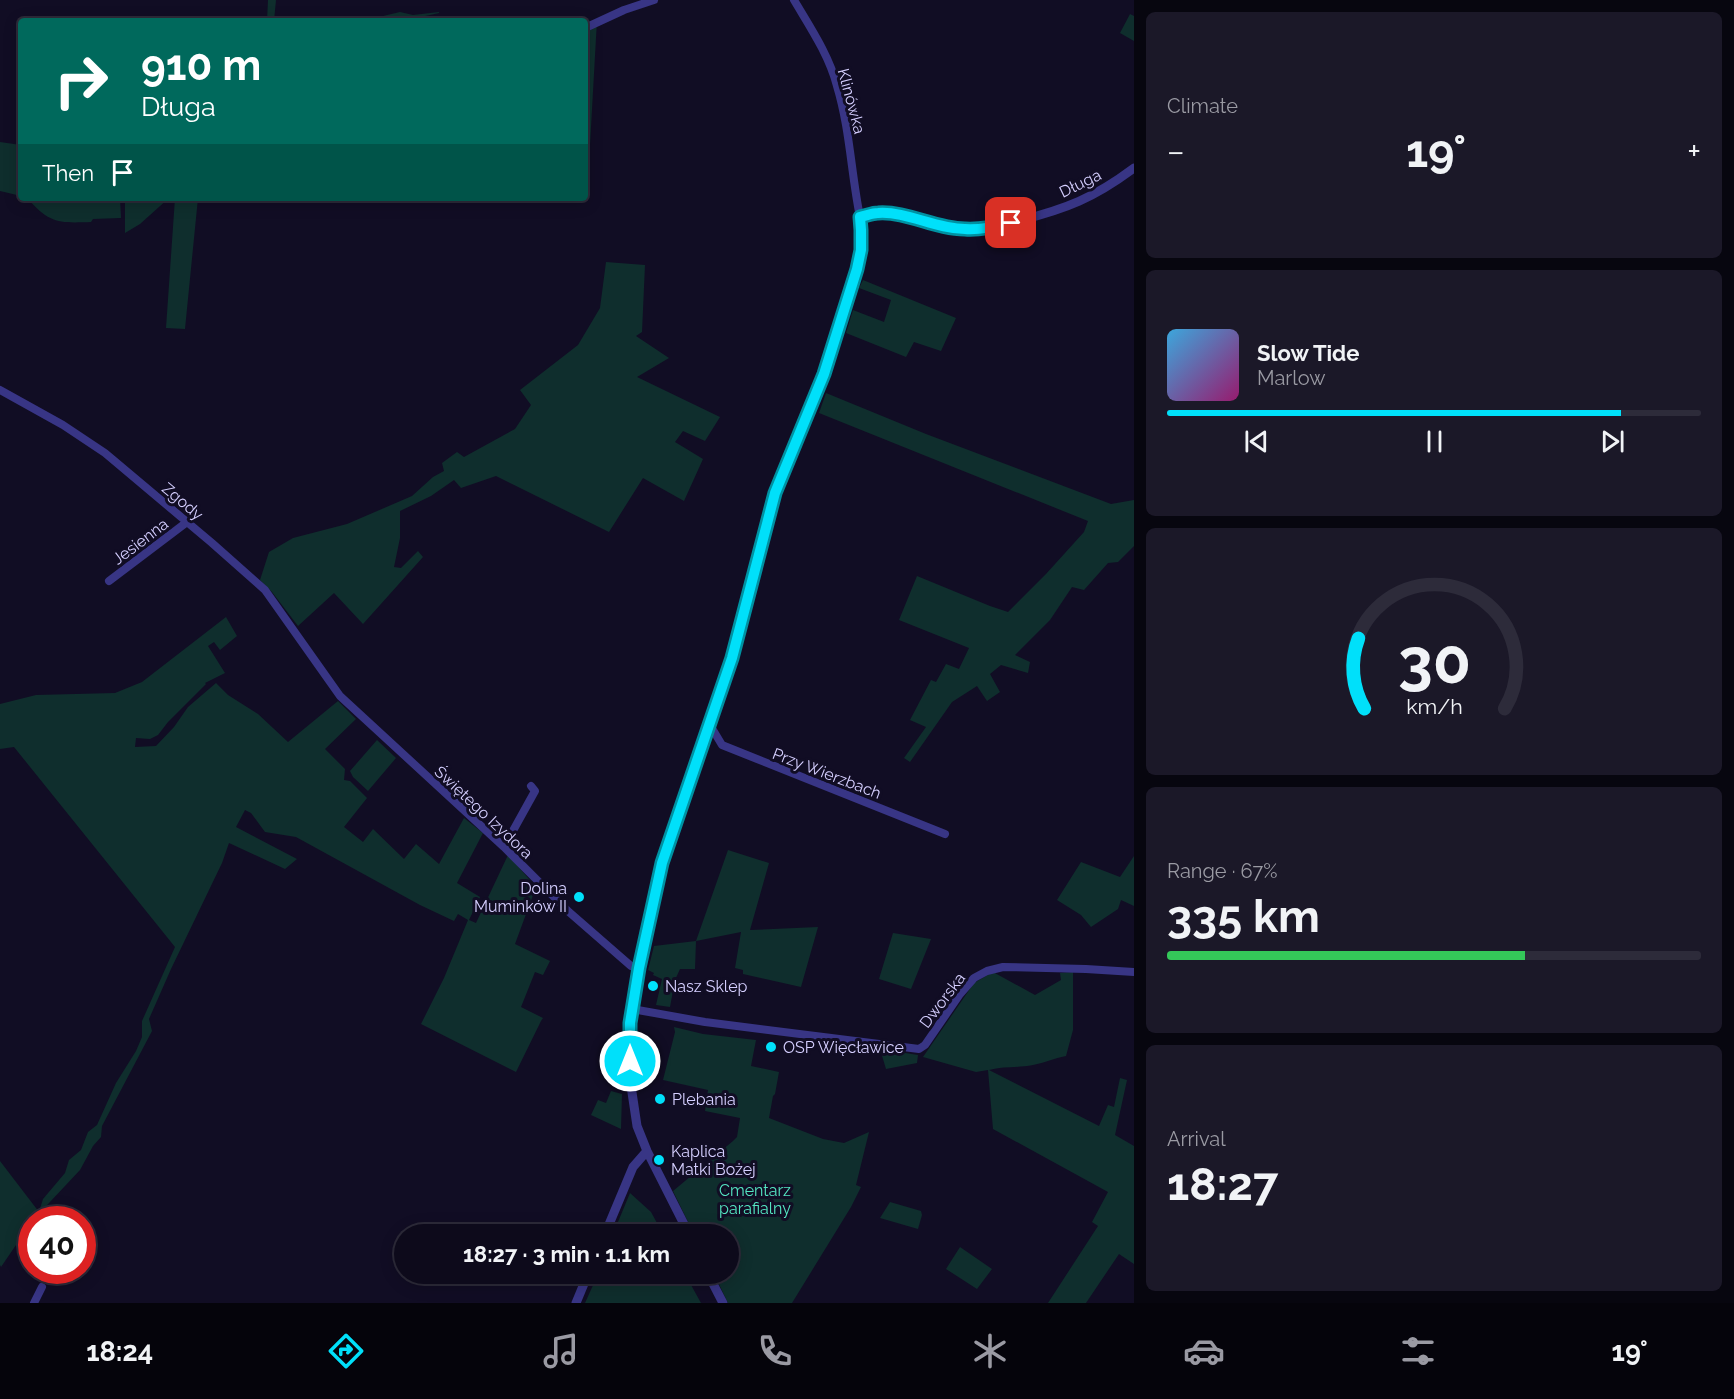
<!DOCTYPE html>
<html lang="en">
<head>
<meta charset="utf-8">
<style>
  :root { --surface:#0d0a1b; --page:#1b1828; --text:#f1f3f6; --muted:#9a9aa3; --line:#2d2b3a; --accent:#00e0fa }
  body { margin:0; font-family:Raleway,sans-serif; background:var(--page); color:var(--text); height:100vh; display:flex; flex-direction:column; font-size:22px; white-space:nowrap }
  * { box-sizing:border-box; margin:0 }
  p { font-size:20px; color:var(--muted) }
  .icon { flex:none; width:33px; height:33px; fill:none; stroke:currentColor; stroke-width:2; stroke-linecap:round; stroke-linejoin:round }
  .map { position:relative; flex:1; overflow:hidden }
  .details { display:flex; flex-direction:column; gap:12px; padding:12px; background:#07060f; width:600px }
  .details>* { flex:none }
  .guide { position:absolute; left:18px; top:18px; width:570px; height:183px; border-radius:6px; box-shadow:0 3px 15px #0003,0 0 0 2px var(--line); background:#00695c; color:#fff; overflow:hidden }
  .speed { position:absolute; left:18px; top:1206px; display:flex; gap:12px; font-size:30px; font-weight:700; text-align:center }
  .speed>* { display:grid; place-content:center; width:78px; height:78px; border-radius:50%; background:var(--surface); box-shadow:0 3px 15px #0003,0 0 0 2px var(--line); line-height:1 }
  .speed .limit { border:9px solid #d22; background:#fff; color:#111 }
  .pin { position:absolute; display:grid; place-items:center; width:51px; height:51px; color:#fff; margin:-26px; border-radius:12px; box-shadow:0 3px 9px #0006 }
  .me { position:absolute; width:66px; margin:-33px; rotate:0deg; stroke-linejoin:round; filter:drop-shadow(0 0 4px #0008) }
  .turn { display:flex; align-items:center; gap:21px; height:126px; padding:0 24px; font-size:27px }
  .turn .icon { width:78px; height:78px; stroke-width:2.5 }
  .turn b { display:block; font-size:42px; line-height:51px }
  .then { display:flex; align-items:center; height:57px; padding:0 24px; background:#0003; gap:12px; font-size:22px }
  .big { font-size:45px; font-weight:700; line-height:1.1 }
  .details .tile { flex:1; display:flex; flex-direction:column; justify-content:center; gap:9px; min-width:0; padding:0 21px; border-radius:9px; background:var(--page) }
  .details .dial { align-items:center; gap:0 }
  .dial svg { height:156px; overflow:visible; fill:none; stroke:var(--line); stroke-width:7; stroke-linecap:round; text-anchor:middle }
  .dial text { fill:var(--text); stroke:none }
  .song { display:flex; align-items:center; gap:18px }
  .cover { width:72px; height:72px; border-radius:9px; background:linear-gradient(135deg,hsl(200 70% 55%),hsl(320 70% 35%)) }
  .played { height:6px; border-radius:3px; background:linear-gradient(90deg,var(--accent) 85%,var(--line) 85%) }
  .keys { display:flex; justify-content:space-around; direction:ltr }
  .heat { display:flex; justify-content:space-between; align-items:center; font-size:33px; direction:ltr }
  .charge { height:9px; border-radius:4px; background:linear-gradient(90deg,#34c759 67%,var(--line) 0) }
  .trip { position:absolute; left:394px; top:1224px; width:345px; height:60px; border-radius:30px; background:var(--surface); box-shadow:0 3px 15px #0003,0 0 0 2px var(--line); font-weight:700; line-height:60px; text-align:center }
  .tab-bar { display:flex; height:96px; justify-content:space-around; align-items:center; background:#05040b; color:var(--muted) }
  .tab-bar .icon { width:42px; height:42px }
  .tab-bar .on { color:var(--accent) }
  .tab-bar b { font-size:27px; color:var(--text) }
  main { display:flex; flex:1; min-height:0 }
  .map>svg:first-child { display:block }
  .green { fill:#0f2e2d }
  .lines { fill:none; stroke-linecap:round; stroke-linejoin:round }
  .minor { stroke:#383585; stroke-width:8 }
  .tertiary { stroke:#383585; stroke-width:9 }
  .route-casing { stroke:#0092a2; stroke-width:15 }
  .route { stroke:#00e0fa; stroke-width:10 }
  .poi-dot { fill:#00e0fa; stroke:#110d24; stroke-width:2 }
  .labels { text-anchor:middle; stroke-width:6; stroke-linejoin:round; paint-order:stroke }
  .street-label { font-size:16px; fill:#d5cfff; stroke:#110d24 }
  .poi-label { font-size:16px; fill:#d5cfff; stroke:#110d24; text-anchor:start }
  .park-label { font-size:16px; fill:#54e6c2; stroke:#110d24 }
</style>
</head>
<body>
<main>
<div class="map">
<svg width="1134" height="1303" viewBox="0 0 1134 1303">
  <rect width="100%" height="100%" fill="#110d24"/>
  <path class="green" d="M268,0H276L274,21H267Z
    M400,12L413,15L439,12V13L403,21L400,16L382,21H362Z
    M1130,14L1134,16V41L1120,33Z
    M597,20L589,163H585V26Z
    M0,142L21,145V196L0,191Z
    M27,198H120L121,218L93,219L91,222C59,223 50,224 27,198Z
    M125,198H169L140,224L125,233Z
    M175,198H198L185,329L166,328Z
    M606,262L645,265L642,332L636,336L669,358L637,377L720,417L705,441L683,431L675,442L703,459L684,501L643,478L609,532L496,476L461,488L454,480L431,496L400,511V538L394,567L401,568L418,551L423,557L363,624L334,593L298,626L272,592L260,580L269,552L293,538L347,524L412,496L433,477L444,471L442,463L457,452L464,457L515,429L531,405L520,390L578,345L600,308Z
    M863,280L956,318L941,351L914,342L906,357L846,333L853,310L884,322L891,300L859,288Z
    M826,393L926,434L1111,504L1134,500V546L1118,562L1108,563L1084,590L1072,587L1050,620L1015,655L1030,662L1028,673L1001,665L990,674L1000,692L987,701L977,686L952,702L910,762L904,758L926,727L910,720L931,680L936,682L946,664L959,669L969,648L899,620L917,576L990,606L1008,612L1046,574L1084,532L1088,521L819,413Z
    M226,617L237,636L220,650L214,642L208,646L225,673L205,683L206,684L168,722L158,735L150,739L136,738L135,747L156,746L174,727L188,707L216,683L228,695L258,714L288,742L338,701L356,719L325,749L345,769L344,780L350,781L367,798L344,827L363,842L373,829L404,859L416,844L439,864L464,818L483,833L457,883L480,897L469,920L476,923L508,855L536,887L515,944L550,961L543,975L535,972L521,1007L543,1018L541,1021L516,1072L421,1024L444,978L468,920L458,914L454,921L420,905L296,837L265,832L251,813L245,810L236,827L297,859L285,869L229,843L222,863L171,969L149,1019L152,1031L102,1126L101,1137L93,1146L80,1170L34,1219L32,1220L31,1223L1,1267L0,1265V1161L39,1212L43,1199L65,1173L69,1160L81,1150L88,1132L97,1125L116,1083L136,1051L142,1037V1021L175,947L14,747L0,749V704L36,695L115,693L142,682Z
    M377,740L396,758L368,791L353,777L350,771Z
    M728,850L769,863L750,930L818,927L801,987L743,974V970L735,968L741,932L696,941L695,969H680L675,980L670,1007L656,1005L662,979L653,975L654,973L648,970L654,946L696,941Z
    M1134,856V906L1121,900L1118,909L1091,927L1081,915L1057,900L1081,862L1120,877Z
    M893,933L931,939L911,989L879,979Z
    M993,972L1035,995L1061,980L1060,973L1073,972V1030L1066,1056C1054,1058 1045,1063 1033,1065C1019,1068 1003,1066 989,1070L1099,1126L1108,1105L1114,1107L1120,1078L1127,1080L1115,1135L1134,1146V1264L1119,1254L1086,1303H1048L1098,1226L1092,1222L1108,1192L993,1129L988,1070L976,1072L923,1057L974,983Z
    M674,1027L703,1034L756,1040L751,1066L779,1072L775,1094L773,1096L769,1118L823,1139L844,1143L869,1132L856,1185L861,1187L851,1207L792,1303H728L714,1274H729V1234H694L673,1191L733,1141L737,1137L740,1118L705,1111L708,1090L663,1080L675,1032Z
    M880,1049L918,1055L917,1063L886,1069Z
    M611,1091L622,1094L621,1129L591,1115L598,1100L606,1103Z
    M630,1193L651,1212L663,1234H613Z
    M890,1202L921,1211L922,1215L918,1229L880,1218Z
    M960,1247L992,1269L977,1289L946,1269Z
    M598,1274H685L701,1303H585Z"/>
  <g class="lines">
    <path class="minor" d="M794,0C810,27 829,55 837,86C850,129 851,173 860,217
      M585,28L624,10L654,0
      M0,390L63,425L105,453L212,543L265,590L340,696L504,847L569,912L631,966L639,968
      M109,581L187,522
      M710,725L722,745L945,834
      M504,847L535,791L531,786
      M632,1009L705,1022L919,1049L925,1045L960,994L974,978L987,971L1003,967L1086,969L1134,972
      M34,1303L42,1287"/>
    <path class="tertiary" d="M605,1234L633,1167L647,1151
      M689,1234L647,1151L637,1126L630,1079V1023L639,968L662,863L732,658L775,493L824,374L857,269L861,250V229L860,217C866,216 872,213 878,213C907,211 935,228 964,229C982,230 1000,226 1018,221C1066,209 1094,198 1134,168
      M708,1274L723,1303
      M576,1303L588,1274"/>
  </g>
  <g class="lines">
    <g class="route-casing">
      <path id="route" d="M630,1061V1023L639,968L662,863L732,658L775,493L824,374L857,269L861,250V230L860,217C866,216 872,213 878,213C907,211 935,229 965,229C980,230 995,227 1011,223"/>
    </g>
    <use href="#route" class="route"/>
  </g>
  <g class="poi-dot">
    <circle cx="579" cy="897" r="6"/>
    <circle cx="653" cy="986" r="6"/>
    <circle cx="771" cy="1047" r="6"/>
    <circle cx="660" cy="1099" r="6"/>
    <circle cx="659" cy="1160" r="6"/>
  </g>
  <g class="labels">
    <g class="street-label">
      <text transform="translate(852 101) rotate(75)" y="6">Klinówka</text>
      <text transform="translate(1080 183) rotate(-26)" y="6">Długa</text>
      <text transform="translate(183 501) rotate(40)" y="6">Zgody</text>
      <text transform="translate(140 541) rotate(-37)" y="6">Jesienna</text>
      <text transform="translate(827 773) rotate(21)" y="6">Przy Wierzbach</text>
      <text transform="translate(484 812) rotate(43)" y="6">Świętego Izydora</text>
      <text transform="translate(942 1000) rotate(-53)" y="6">Dworska</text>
    </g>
    <g class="poi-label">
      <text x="567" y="894" text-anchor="end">Dolina<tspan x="567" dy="18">Muminków II</tspan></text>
      <text x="665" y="992">Nasz Sklep</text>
      <text x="783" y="1053">OSP Więcławice</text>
      <text x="672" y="1105">Plebania</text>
      <text x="671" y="1157">Kaplica<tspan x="671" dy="18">Matki Bożej</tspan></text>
    </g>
    <g class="park-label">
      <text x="755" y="1196">Cmentarz<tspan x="755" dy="18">parafialny</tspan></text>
    </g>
  </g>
</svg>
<div class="speed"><div class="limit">40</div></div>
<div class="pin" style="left:1011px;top:223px;background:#d93025"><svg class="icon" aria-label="arrive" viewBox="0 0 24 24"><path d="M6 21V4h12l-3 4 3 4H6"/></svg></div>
<svg class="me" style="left:630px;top:1061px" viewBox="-20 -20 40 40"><circle r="17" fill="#00e0fa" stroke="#fff" stroke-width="3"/><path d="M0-11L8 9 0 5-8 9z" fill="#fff"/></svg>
<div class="trip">18:27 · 3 min · 1.1 km</div>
<div class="guide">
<div class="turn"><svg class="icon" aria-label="right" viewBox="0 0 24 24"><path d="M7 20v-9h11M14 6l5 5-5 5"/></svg><div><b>910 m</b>Długa</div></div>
<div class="then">Then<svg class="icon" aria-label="arrive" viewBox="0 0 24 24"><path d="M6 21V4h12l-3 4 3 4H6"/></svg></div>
</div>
</div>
<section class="details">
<div class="tile"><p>Climate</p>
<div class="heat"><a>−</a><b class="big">19°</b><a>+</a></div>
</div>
<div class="tile">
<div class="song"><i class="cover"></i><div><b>Slow Tide</b><p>Marlow</p></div></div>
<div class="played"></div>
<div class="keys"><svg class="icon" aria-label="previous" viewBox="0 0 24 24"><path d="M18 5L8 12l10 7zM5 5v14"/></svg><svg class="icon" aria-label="pause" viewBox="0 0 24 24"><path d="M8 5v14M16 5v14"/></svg><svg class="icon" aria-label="next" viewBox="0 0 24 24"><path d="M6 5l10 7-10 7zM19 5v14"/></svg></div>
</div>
<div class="tile dial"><svg viewBox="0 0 100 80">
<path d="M14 69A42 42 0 1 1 86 69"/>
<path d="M14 69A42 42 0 0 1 11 33" stroke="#00e0fa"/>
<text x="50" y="56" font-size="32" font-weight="700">30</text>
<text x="50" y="72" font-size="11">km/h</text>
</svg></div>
<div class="tile"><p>Range · 67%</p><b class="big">335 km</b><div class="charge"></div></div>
<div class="tile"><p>Arrival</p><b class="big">18:27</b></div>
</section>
</main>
<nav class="tab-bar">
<b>18:24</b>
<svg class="icon on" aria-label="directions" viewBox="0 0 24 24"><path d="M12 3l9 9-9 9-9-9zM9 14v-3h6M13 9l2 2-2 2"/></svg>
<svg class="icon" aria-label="music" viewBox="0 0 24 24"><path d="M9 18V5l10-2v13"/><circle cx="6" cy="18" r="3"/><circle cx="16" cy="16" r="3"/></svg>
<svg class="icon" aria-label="phone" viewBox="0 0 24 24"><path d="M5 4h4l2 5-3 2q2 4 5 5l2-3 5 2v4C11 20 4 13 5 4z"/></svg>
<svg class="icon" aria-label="climate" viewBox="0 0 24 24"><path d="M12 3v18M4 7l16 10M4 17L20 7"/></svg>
<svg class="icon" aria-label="car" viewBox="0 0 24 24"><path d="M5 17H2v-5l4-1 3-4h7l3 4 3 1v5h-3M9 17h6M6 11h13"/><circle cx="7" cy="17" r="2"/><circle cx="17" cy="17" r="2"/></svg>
<svg class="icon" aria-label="filters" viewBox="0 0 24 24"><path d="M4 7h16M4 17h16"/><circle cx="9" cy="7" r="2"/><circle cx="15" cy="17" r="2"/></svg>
<b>19°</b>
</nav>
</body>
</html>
